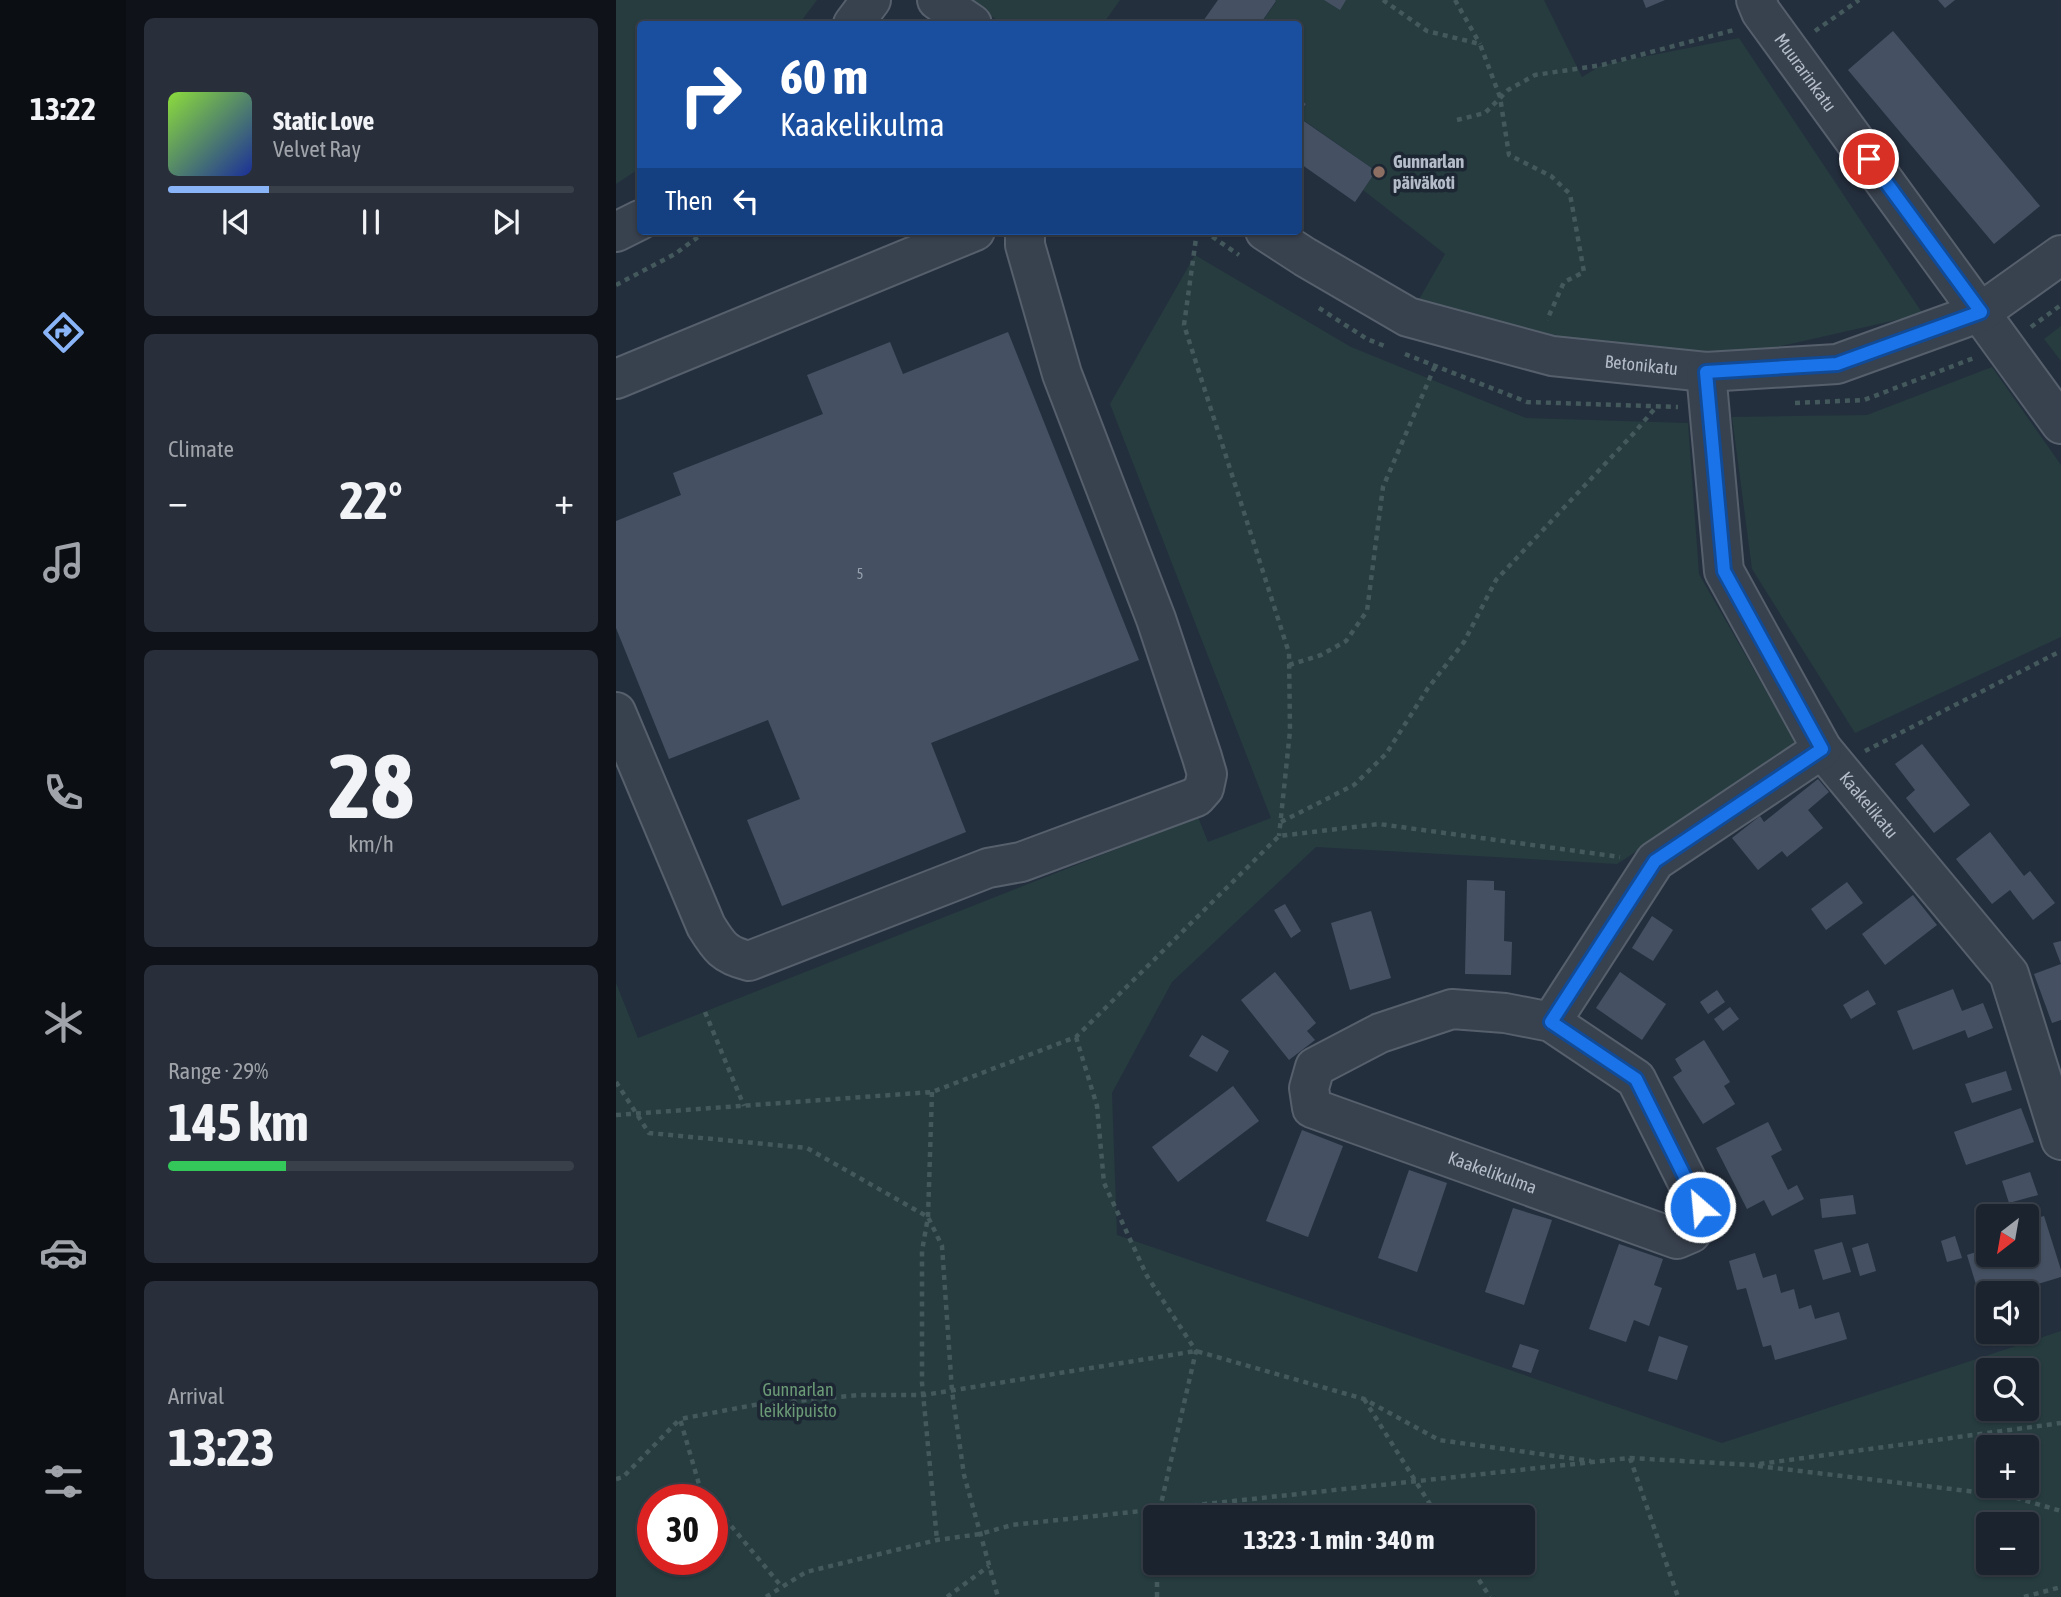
<!DOCTYPE html>
<html lang="en">
<head>
<meta charset="utf-8">
<style>
  :root { --surface:#1b232e; --page:#282f3a; --text:#f1f3f6; --muted:#a0a4aa; --line:#39404a; --accent:#8ab4f8 }
  body { margin:0; font-family:"Asap Condensed",sans-serif; background:var(--page); color:var(--text); height:100vh; display:flex; flex-direction:column; font-size:26px; white-space:nowrap }
  * { box-sizing:border-box; margin:0 }
  p { font-size:23px; color:var(--muted) }
  .icon { flex:none; width:38px; height:38px; fill:none; stroke:currentColor; stroke-width:2; stroke-linecap:round; stroke-linejoin:round }
  .map { position:relative; flex:1; overflow:hidden }
  .drawer { display:flex; flex-direction:column; gap:18px; padding:18px; background:#0f1319; width:490px }
  .drawer>* { flex:none }
  .banner { position:absolute; left:21px; top:21px; width:665px; height:214px; border-radius:7px; box-shadow:0 2px 5px #0004,0 0 0 2px var(--line); background:#1a4fa0; color:#fff; overflow:hidden }
  .needle { width:46px; rotate:211deg }
  .fabs { position:absolute; left:1360px; top:1204px; display:grid; gap:14px }
  .fabs a { display:grid; place-items:center; width:63px; height:63px; border-radius:7px; background:var(--surface); box-shadow:0 2px 5px #0004,0 0 0 2px var(--line); font-size:35px }
  .speed { position:absolute; left:21px; top:1484px; display:flex; gap:14px; font-size:35px; font-weight:700; text-align:center }
  .speed>* { display:grid; place-content:center; width:91px; height:91px; border-radius:50%; background:var(--surface); box-shadow:0 2px 5px #0004,0 0 0 2px var(--line); line-height:1 }
  .speed .limit { border:10px solid #d22; background:#fff; color:#111 }
  .pin { position:absolute; display:grid; place-items:center; width:60px; height:60px; color:#fff; margin:-30px; border:4px solid #fff; border-radius:50%; box-shadow:0 2px 7px #0007 }
  .me { position:absolute; width:77px; margin:-38px; rotate:333deg; stroke-linejoin:round; filter:drop-shadow(0 0 5px #0008) }
  .turn { display:flex; align-items:center; gap:24px; height:147px; padding:0 28px; font-size:32px }
  .turn .icon { width:91px; height:91px; stroke-width:2.5 }
  .turn b { display:block; font-size:49px; line-height:60px }
  .then { display:flex; align-items:center; height:66px; padding:0 28px; background:#0003; gap:14px; font-size:26px }
  .big { font-size:52px; font-weight:700; line-height:1.1 }
  .drawer .tile { flex:1; display:flex; flex-direction:column; justify-content:center; gap:10px; min-width:0; padding:0 24px; border-radius:10px; background:var(--page) }
  .drawer .dial { align-items:center; gap:0 }
  .dial b { font-size:91px; line-height:1 }
  .song { display:flex; align-items:center; gap:21px }
  .cover { width:84px; height:84px; border-radius:10px; background:linear-gradient(135deg,hsl(90 70% 55%),hsl(230 70% 35%)) }
  .played { height:7px; border-radius:4px; background:linear-gradient(90deg,var(--accent) 25%,var(--line) 25%) }
  .keys { display:flex; justify-content:space-around; direction:ltr }
  .heat { display:flex; justify-content:space-between; align-items:center; font-size:38px; direction:ltr }
  .charge { height:10px; border-radius:5px; background:linear-gradient(90deg,#34c759 29%,var(--line) 0) }
  .trip { position:absolute; left:527px; top:1505px; width:392px; height:70px; border-radius:7px; background:var(--surface); box-shadow:0 2px 5px #0004,0 0 0 2px var(--line); font-weight:700; line-height:70px; text-align:center }
  main { display:flex; flex:1; min-height:0 }
  .tab-bar { display:flex; flex-direction:column; width:126px; justify-content:space-around; align-items:center; background:#0b0e12; color:var(--muted) }
  .tab-bar .icon { width:49px; height:49px }
  .tab-bar .on { color:var(--accent) }
  .tab-bar b { font-size:32px; color:var(--text) }
  .map>svg:first-child { display:block }
  .green { fill:#263c3f; fill-rule:evenodd }
  .building { fill:#455162 }
  .lines { fill:none; stroke-linecap:round; stroke-linejoin:round }
  .minor-casing { stroke:#565f6c; stroke-width:42 }
  .path { stroke:#44595c; stroke-width:4.5; stroke-dasharray:5 5; stroke-linecap:butt }
  .minor { stroke:#38414e; stroke-width:38 }
  .route-casing { stroke:#114b97; stroke-width:18 }
  .route { stroke:#1a73e8; stroke-width:12 }
  .education-dot { fill:#8d6e63; stroke:#1d2633; stroke-width:2.5 }
  .labels { text-anchor:middle; stroke-width:7; stroke-linejoin:round; paint-order:stroke }
  .number-label { font-size:14px; fill:#98a1af }
  .street-label { font-size:18px; fill:#b4bcc9; stroke:#1d2633 }
  .poi-label { font-size:18px; font-weight:bold; fill:#b4bcc9; stroke:#1d2633; text-anchor:start }
  .park-label { font-size:18px; fill:#6b9a76; stroke:#1d2633 }
</style>
</head>
<body>
<main>
<nav class="tab-bar">
<b>13:22</b>
<svg class="icon on" aria-label="directions" viewBox="0 0 24 24"><path d="M12 3l9 9-9 9-9-9zM9 14v-3h6M13 9l2 2-2 2"/></svg>
<svg class="icon" aria-label="music" viewBox="0 0 24 24"><path d="M9 18V5l10-2v13"/><circle cx="6" cy="18" r="3"/><circle cx="16" cy="16" r="3"/></svg>
<svg class="icon" aria-label="phone" viewBox="0 0 24 24"><path d="M5 4h4l2 5-3 2q2 4 5 5l2-3 5 2v4C11 20 4 13 5 4z"/></svg>
<svg class="icon" aria-label="climate" viewBox="0 0 24 24"><path d="M12 3v18M4 7l16 10M4 17L20 7"/></svg>
<svg class="icon" aria-label="car" viewBox="0 0 24 24"><path d="M5 17H2v-5l4-1 3-4h7l3 4 3 1v5h-3M9 17h6M6 11h13"/><circle cx="7" cy="17" r="2"/><circle cx="17" cy="17" r="2"/></svg>
<svg class="icon" aria-label="filters" viewBox="0 0 24 24"><path d="M4 7h16M4 17h16"/><circle cx="9" cy="7" r="2"/><circle cx="15" cy="17" r="2"/></svg>
</nav>
<section class="drawer">
<div class="tile">
<div class="song"><i class="cover"></i><div><b>Static Love</b><p>Velvet Ray</p></div></div>
<div class="played"></div>
<div class="keys"><svg class="icon" aria-label="previous" viewBox="0 0 24 24"><path d="M18 5L8 12l10 7zM5 5v14"/></svg><svg class="icon" aria-label="pause" viewBox="0 0 24 24"><path d="M8 5v14M16 5v14"/></svg><svg class="icon" aria-label="next" viewBox="0 0 24 24"><path d="M6 5l10 7-10 7zM19 5v14"/></svg></div>
</div>
<div class="tile"><p>Climate</p>
<div class="heat"><a>−</a><b class="big">22°</b><a>+</a></div>
</div>
<div class="tile dial"><b>28</b><p>km/h</p></div>
<div class="tile"><p>Range · 29%</p><b class="big">145 km</b><div class="charge"></div></div>
<div class="tile"><p>Arrival</p><b class="big">13:23</b></div>
</section>
<div class="map">
<svg width="1445" height="1597" viewBox="0 0 1445 1597">
  <rect width="100%" height="100%" fill="#242f3e"/>
  <path class="green" d="M0,0H201L183,24H24V168L0,184Z
    M351,0H504L487,24H387Z
    M659,0H928L966,77L986,65L1123,38L1307,314L1116,357L964,346L801,303L829,254L747,190L760,171L683,117L690,104L683,98L682,24H644L660,2Z
    M579,255L735,347L910,418L1072,423L1083,574L1182,747L1001,864L700,847L556,982L496,1093L501,1235L1106,1443L1445,1331V1597H0V983L22,1038L582,817L592,842L655,818L494,404ZM1372,1370H1410V1409H1372ZM1372,1447H1410V1486H1372ZM37,1500H96V1559H37ZM539,1517H906V1563H539ZM1372,1524H1410V1563H1372Z
    M1445,326V361L1428,339Z
    M1376,367L1445,465V637L1239,733L1136,569L1116,417L1251,415Z"/>
  <path class="building" d="M602,0H659L660,1L644,24H585Z
    M708,0H730L724,10Z
    M1027,0H1049L1030,8Z
    M1322,0H1339L1329,8Z
    M1277,31L1424,206L1378,244L1232,70Z
    M682,98L690,104L682,115Z
    M682,117L760,171L739,202L682,162Z
    M392,332L523,660L315,743L350,832L166,906L131,820L184,799L152,720L53,759L0,628V521L65,495L57,473L207,414L191,375L274,342L287,374Z
    M1306,744L1354,805L1318,833L1290,798L1299,790L1279,764Z
    M1202,779L1213,792L1192,810L1207,828L1171,857L1166,851L1142,870L1116,838L1144,816L1148,822Z
    M1374,832L1408,876L1414,871L1439,903L1417,920L1394,890L1376,904L1340,859Z
    M851,880L878,881V890L889,891L888,941L896,942L895,975L849,974Z
    M1231,882L1247,903L1210,930L1195,909Z
    M1297,895L1321,925L1269,965L1246,934Z
    M669,904L685,931L675,938L658,910Z
    M755,911L775,978L734,990L715,923Z
    M1036,916L1057,930L1037,961L1016,948Z
    M1445,941V964L1437,943Z
    M1445,964V1020L1436,1023L1418,974Z
    M659,972L700,1023L691,1031L699,1040L673,1060L625,1000Z
    M1004,972L1050,1004L1026,1040L980,1008Z
    M1337,989L1346,1011L1367,1003L1377,1028L1352,1038L1349,1030L1297,1050L1281,1011Z
    M1101,990L1109,1002L1092,1014L1084,1002Z
    M1252,990L1260,1004L1235,1019L1227,1005Z
    M1114,1007L1123,1019L1107,1031L1098,1019Z
    M586,1035L613,1051L601,1072L573,1056Z
    M1088,1040L1114,1082L1108,1086L1119,1104L1087,1124L1057,1077L1066,1071L1059,1059Z
    M1390,1071L1396,1090L1356,1103L1349,1084Z
    M617,1086L643,1121L562,1182L536,1147Z
    M1405,1108L1418,1142L1350,1165L1338,1132Z
    M1152,1122L1166,1150L1155,1156L1172,1190L1181,1185L1188,1199L1156,1216L1148,1200L1131,1209L1100,1148Z
    M686,1130L727,1146L692,1237L650,1221Z
    M793,1170L831,1183L801,1272L762,1258Z
    M1414,1172L1422,1195L1393,1203L1386,1181Z
    M1237,1195L1240,1214L1206,1218L1204,1199Z
    M897,1208L936,1220L908,1305L869,1292Z
    M1428,1216L1445,1270V1277L1392,1293H1372V1299L1365,1301L1351,1255L1372,1248V1255H1410V1221Z
    M1339,1236L1346,1258L1331,1262L1325,1241Z
    M1226,1242L1235,1272L1207,1280L1198,1250Z
    M1252,1243L1260,1271L1244,1276L1236,1248Z
    M1003,1244L1047,1259L1038,1285L1046,1288L1033,1326L1018,1320L1010,1342L973,1329Z
    M1139,1253L1147,1278L1160,1274L1165,1293L1178,1289L1183,1309L1195,1305L1199,1319L1223,1312L1231,1339L1159,1360L1155,1345L1147,1347L1130,1288L1121,1290L1113,1261Z
    M1043,1336L1072,1346L1061,1380L1032,1371Z
    M904,1344L923,1350L915,1373L896,1367Z"/>
  <g class="lines">
    <g class="minor-casing">
      <g id="minor">
        <path d="M321,0L356,24"/>
        <path id="s1" d="M1140,0L1145,12L1445,424"/>
        <path d="M237,24L255,0"/>
        <path id="s2" d="M649,231L689,257L792,317L936,356L1090,372L1221,364L1365,312L1445,255"/>
        <path d="M0,232L24,220"/>
        <path id="s3" d="M1090,372L1108,571L1206,749L1393,974L1445,1140"/>
        <path d="M0,379L359,231"/>
        <path d="M0,712L90,926C103,947 108,955 133,961L372,868L405,862L580,797L588,788L591,774L586,757L540,619L446,374L409,245V231"/>
        <path id="s4" d="M935,1022L889,1013L836,1009L764,1033L699,1067L693,1088L696,1108L1061,1239L1075,1233L1084,1207L1020,1079L935,1022L1039,861L1206,749"/>
      </g>
    </g>
    <path class="path" d="M767,0L811,31L864,44L884,97L893,155L935,176L954,194L968,272L948,282L931,320
      M839,0L864,44
      M1199,31L1243,0
      M841,120L869,113L892,90L919,75L986,65L1118,30
      M581,231L568,325L673,653L674,731L663,836
      M588,231L623,255
      M0,285L59,254L90,231
      M703,308L751,339L771,347
      M1415,327L1445,305
      M789,354L911,402L1062,407
      M1179,403L1248,400L1358,358
      M673,665L705,655L730,641L751,611L767,487L819,366
      M1249,751L1445,651
      M665,822L738,785L770,754L812,688L848,642L880,580L1019,432L1040,407
      M89,1012L128,1106
      M460,1037L481,1106L488,1183L531,1276L580,1351L542,1517
      M0,1082L33,1133L191,1148L312,1217L326,1246L336,1391L348,1475L382,1597
      M316,1092L312,1217L306,1251V1383L321,1540
      M0,1115L316,1092L460,1037L663,836L763,824L1004,857
      M748,1399L822,1517
      M1014,1458L1062,1597
      M1142,1466L1394,1496L1445,1511
      M0,1479L7,1477L63,1420
      M93,1500L85,1491L64,1419L138,1405L244,1395H308L580,1351L748,1399L823,1440L975,1461
      M96,1503L166,1587
      M852,1563L874,1597
      M150,1597L190,1572L321,1540L364,1534L396,1525L1014,1458L1136,1465L1445,1423
      M331,1597L373,1566
      M541,1597V1563
      M1408,1597L1445,1587"/>
    <use href="#minor" class="minor"/>
  </g>
  <g class="lines">
    <g class="route-casing">
      <path id="route" d="M1084,1207L1020,1079L935,1022L1039,861L1206,749L1108,571L1090,372L1221,364L1365,312L1253,159"/>
    </g>
    <use href="#route" class="route"/>
  </g>
  <circle class="education-dot" cx="763" cy="172" r="7"/>
  <g class="labels">
    <g class="number-label">
      <text x="244" y="579">5</text>
    </g>
    <g class="street-label">
      <text dy="6" stroke="none"><textPath href="#s1" startOffset="88">Muurarinkatu</textPath></text>
      <text dy="6" stroke="none"><textPath href="#s2" startOffset="406">Betonikatu</textPath></text>
      <text dy="6" stroke="none"><textPath href="#s3" startOffset="476">Kaakelikatu</textPath></text>
      <text dy="6" stroke="none"><textPath href="#s4" startOffset="483">Kaakelikulma</textPath></text>
    </g>
    <g class="poi-label">
      <text x="777" y="168">Gunnarlan<tspan x="777" dy="21">päiväkoti</tspan></text>
    </g>
    <g class="park-label">
      <text x="182" y="1396">Gunnarlan<tspan x="182" dy="21">leikkipuisto</tspan></text>
    </g>
  </g>
</svg>
<div class="fabs">
<a><svg class="needle" viewBox="-14 -14 28 28"><path d="M0-13l5 13h-10z" fill="#e53935"/><path d="M0 13l5-13h-10z" fill="#a0a4aa"/></svg></a>
<a><svg class="icon" aria-label="sound" viewBox="0 0 24 24"><path d="M4 9h4l5-4v14l-5-4H4zM17 9q2 3 0 6"/></svg></a>
<a><svg class="icon" aria-label="search" viewBox="0 0 24 24"><circle cx="10" cy="10" r="6"/><path d="M15 15l6 6"/></svg></a>
<a>+</a>
<a>−</a>
</div>
<div class="speed"><div class="limit">30</div></div>
<div class="pin" style="left:1253px;top:159px;background:#d93025"><svg class="icon" aria-label="arrive" viewBox="0 0 24 24"><path d="M6 21V4h12l-3 4 3 4H6"/></svg></div>
<svg class="me" style="left:1084px;top:1207px" viewBox="-20 -20 40 40"><circle r="17" fill="#1a73e8" stroke="#fff" stroke-width="3"/><path d="M0-11L8 9 0 5-8 9z" fill="#fff"/></svg>
<div class="trip">13:23 · 1 min · 340 m</div>
<div class="banner">
<div class="turn"><svg class="icon" aria-label="right" viewBox="0 0 24 24"><path d="M7 20v-9h11M14 6l5 5-5 5"/></svg><div><b>60 m</b>Kaakelikulma</div></div>
<div class="then">Then<svg class="icon" aria-label="left" viewBox="0 0 24 24"><path d="M17 20v-9H6M10 6l-5 5 5 5"/></svg></div>
</div>
</div>
</main>
</body>
</html>
